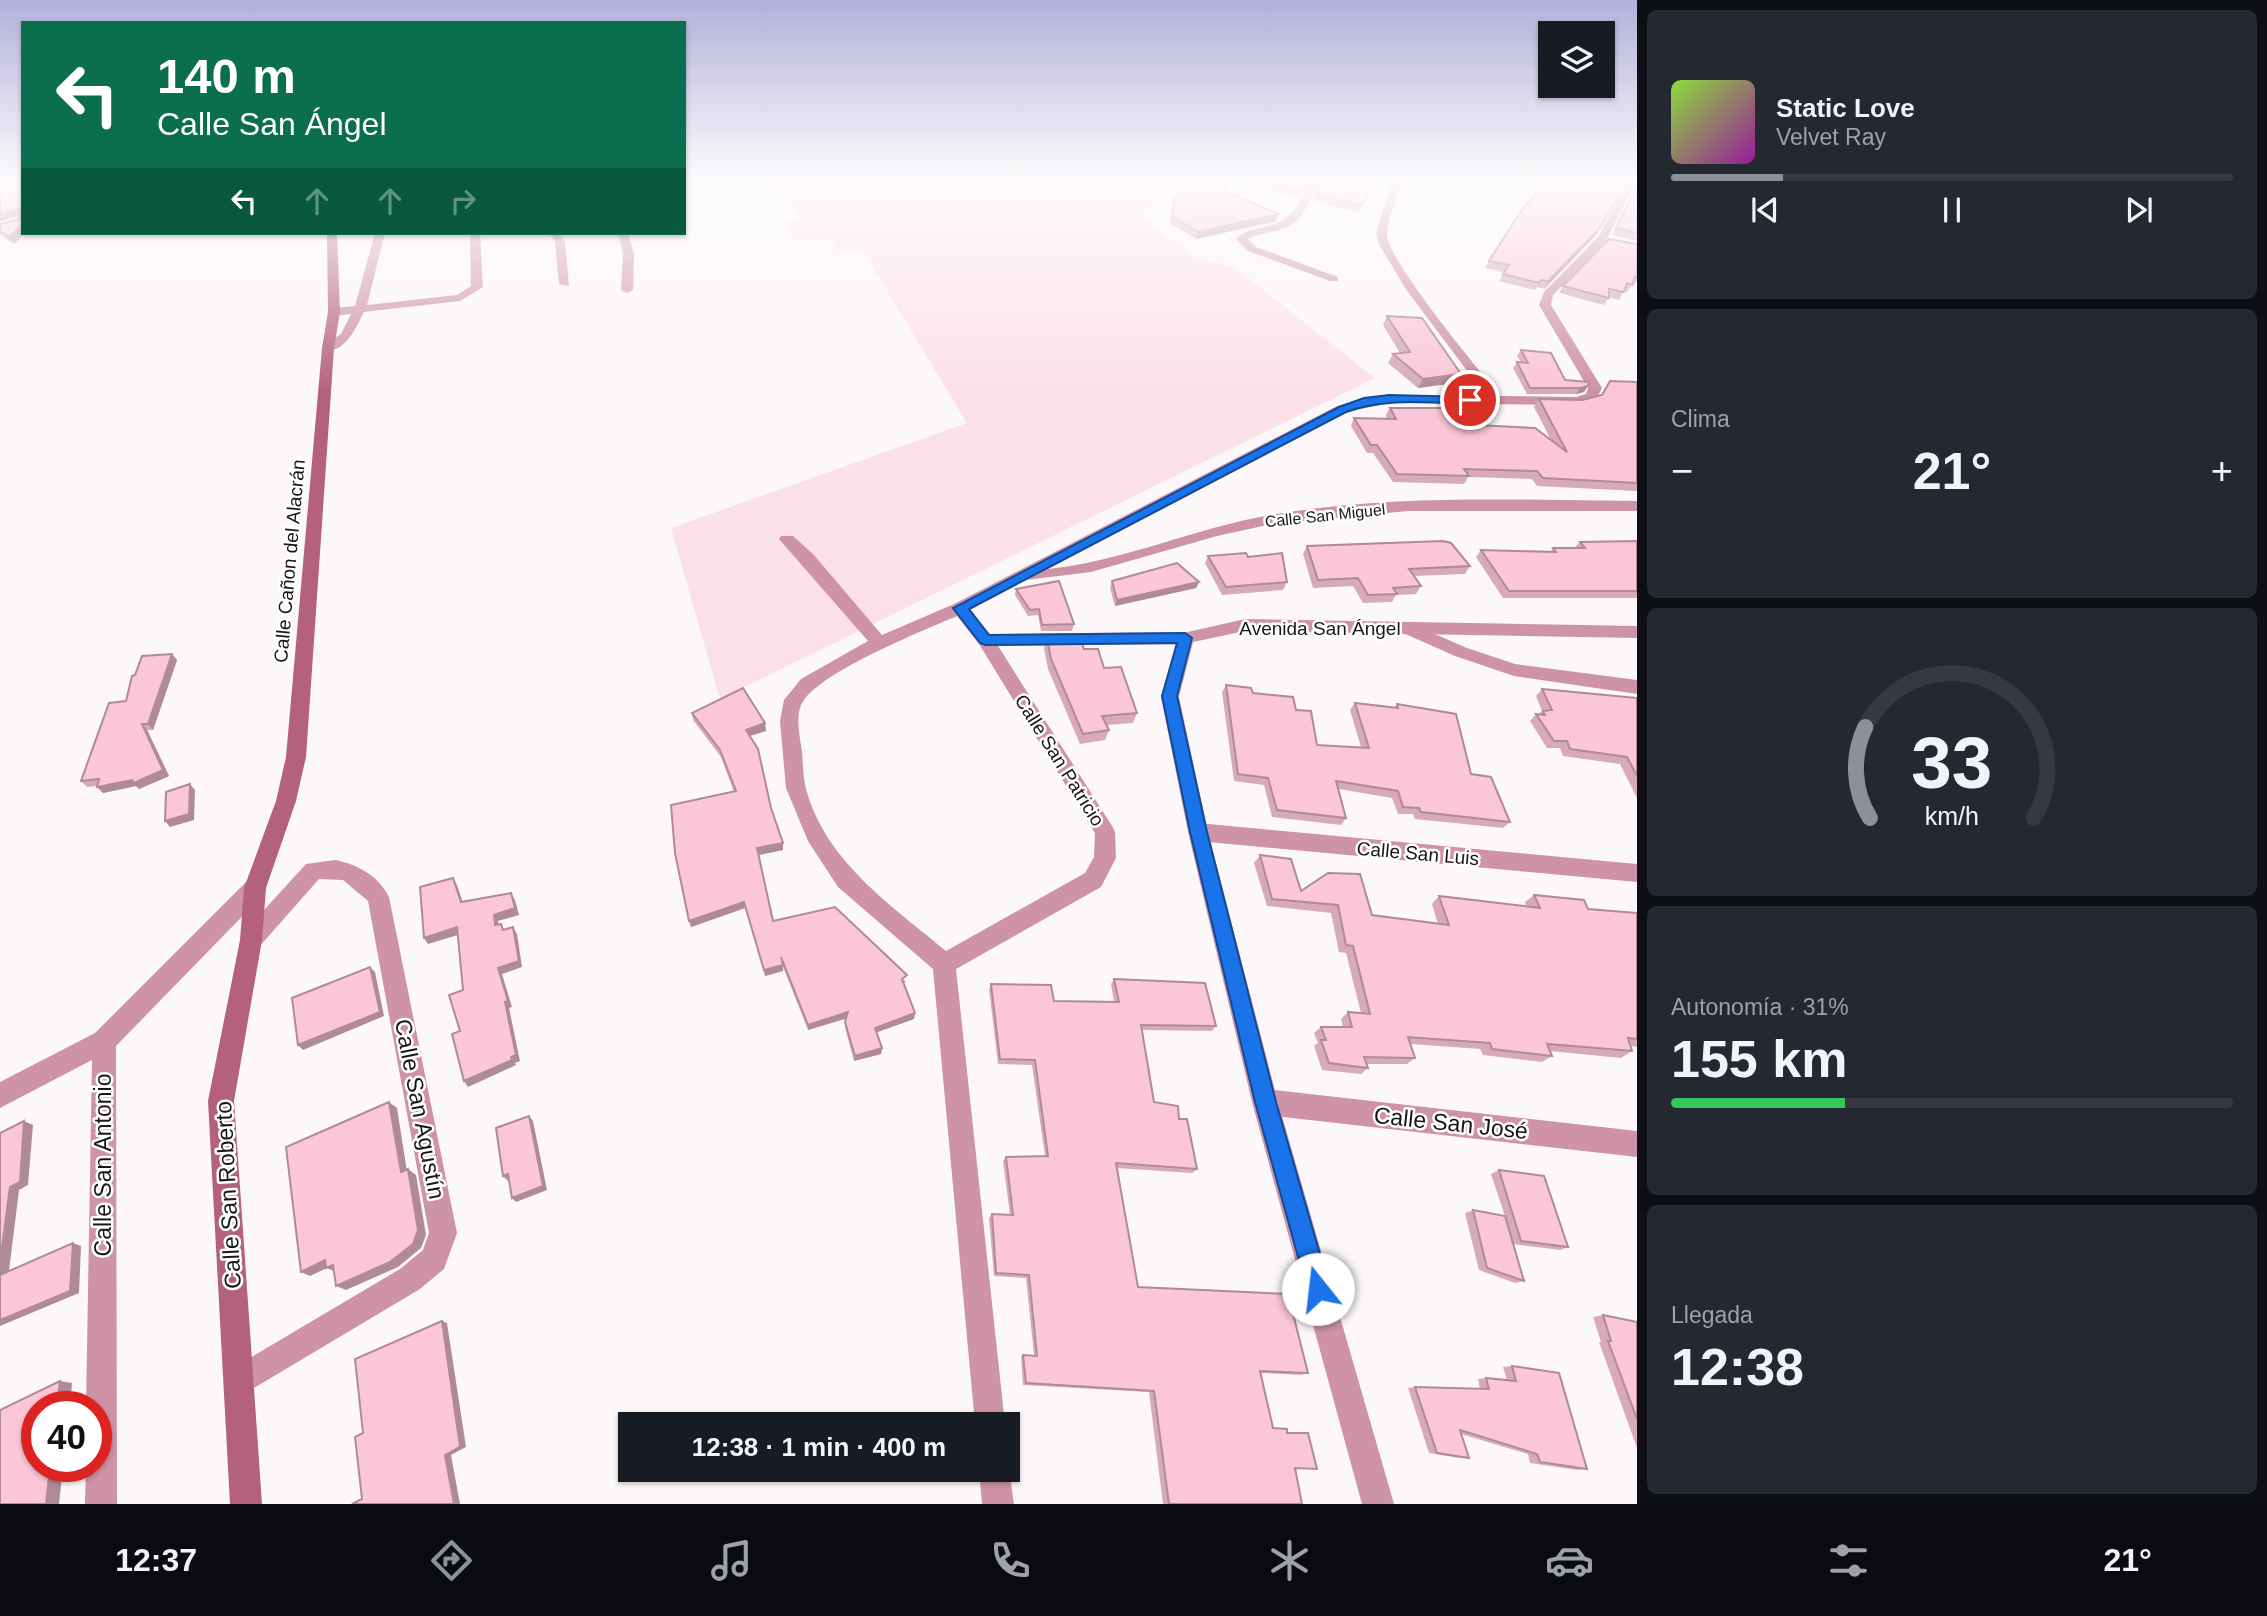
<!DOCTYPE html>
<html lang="es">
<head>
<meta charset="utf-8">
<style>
  :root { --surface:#171b24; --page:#242831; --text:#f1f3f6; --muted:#9ea1a6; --line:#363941; --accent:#8c9099 }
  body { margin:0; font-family:Helvetica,sans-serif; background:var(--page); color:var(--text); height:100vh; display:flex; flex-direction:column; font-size:26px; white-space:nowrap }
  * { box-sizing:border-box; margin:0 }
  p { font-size:23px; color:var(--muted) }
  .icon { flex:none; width:38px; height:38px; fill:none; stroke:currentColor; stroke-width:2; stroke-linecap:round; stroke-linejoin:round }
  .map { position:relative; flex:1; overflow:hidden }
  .panel { display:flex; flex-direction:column; gap:10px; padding:10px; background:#0d0f14; width:630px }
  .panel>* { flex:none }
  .guide { position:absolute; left:21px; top:21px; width:665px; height:214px; border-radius:0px; box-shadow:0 2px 5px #0004; background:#0b6e4f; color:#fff; overflow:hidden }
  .buttons { position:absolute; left:1538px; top:21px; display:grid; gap:14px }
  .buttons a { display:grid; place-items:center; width:77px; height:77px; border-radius:0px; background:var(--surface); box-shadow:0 2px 5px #0004; font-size:35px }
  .speed { position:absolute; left:21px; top:1391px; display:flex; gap:14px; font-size:35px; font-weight:700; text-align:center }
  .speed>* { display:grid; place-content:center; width:91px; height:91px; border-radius:50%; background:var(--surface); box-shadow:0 2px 5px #0004; line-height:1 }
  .speed .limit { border:10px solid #d22; background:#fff; color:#111 }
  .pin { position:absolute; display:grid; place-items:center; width:60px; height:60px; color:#fff; margin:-30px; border:4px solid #fff; border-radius:50%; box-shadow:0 2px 7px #0007 }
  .me { position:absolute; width:77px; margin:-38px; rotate:344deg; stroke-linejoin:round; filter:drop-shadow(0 0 5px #0008) }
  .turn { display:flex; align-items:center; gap:24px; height:147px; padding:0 21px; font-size:32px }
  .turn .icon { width:91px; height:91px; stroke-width:2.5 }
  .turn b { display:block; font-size:49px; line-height:60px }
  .lanes { display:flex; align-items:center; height:66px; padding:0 21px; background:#0003; justify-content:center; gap:35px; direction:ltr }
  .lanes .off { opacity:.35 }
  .big { font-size:52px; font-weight:700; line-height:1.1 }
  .panel .widget { flex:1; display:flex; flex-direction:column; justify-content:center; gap:10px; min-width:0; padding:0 24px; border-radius:10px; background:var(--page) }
  .panel .dial { align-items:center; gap:0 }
  .dial svg { height:182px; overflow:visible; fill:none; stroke:var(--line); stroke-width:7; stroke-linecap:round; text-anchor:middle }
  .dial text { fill:var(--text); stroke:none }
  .song { display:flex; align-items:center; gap:21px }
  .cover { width:84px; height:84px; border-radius:10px; background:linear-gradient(135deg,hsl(90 70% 55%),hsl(300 70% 35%)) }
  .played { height:7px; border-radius:4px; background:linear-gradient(90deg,var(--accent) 20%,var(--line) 20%) }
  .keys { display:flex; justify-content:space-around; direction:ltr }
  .heat { display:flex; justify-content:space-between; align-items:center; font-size:38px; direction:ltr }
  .charge { height:10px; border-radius:5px; background:linear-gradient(90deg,#34c759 31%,var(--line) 0) }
  .trip { position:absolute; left:618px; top:1412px; width:402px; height:70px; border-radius:0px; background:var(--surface); box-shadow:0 2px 5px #0004; font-weight:700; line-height:70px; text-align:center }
  .dock { display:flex; height:112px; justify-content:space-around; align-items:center; background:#090b0e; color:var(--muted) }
  .dock .icon { width:49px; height:49px }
  .dock .current { color:var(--accent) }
  .dock b { font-size:32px; color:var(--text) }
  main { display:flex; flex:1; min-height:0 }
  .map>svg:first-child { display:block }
  .green { fill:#fce0e8 }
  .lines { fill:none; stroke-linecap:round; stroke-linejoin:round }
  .minor { fill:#ce93a6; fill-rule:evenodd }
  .tertiary { fill:#ce93a6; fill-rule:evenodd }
  .secondary { fill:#b4617f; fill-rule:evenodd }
  .wall { fill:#d8aab8 }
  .shaded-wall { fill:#b08b96 }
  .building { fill:#fbc6d6; stroke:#b08b96; stroke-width:2 }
  .route { fill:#1a73e8; stroke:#114b97; stroke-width:2 }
  .labels { text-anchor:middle; stroke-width:5; stroke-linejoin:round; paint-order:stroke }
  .far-street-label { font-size:16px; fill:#181617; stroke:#fff }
  .street-label { font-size:19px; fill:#181617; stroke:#fff }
  .near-street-label { font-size:23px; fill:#181617; stroke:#fff }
</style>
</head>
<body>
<main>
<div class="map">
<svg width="1637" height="1504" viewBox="0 0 1637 1504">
  <rect width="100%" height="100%" fill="#fcf7f8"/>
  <path class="green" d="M777,180H1176L1143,216L1191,256L1234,267L1375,378L720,699L671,528L967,423L862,249L837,251L831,239L795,242L785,221L799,219Z"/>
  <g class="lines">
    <path class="minor" d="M1310,180H1320C1310,201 1303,223 1279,230C1269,233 1258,234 1248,239L1256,247L1338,277V281H1330L1248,251L1236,239C1243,232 1251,230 1261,228C1293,221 1297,209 1310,180Z
      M1392,180H1402C1397,197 1388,216 1387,233C1385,258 1480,371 1500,396L1576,397L1586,394L1588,388L1539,305L1544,292L1598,237L1629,180H1637L1606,241L1553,295L1551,305L1602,388L1596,400L1577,405L1389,403L1347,412L1048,569C1124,561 1195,528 1270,515C1391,494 1515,500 1637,501V511H1408L1272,524L1217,536L1091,572L1026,580L970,610L990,634L1185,632L1194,638L1185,644L998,646L1112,826L1115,832L1116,858L1101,887L956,969L1005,1424H975L933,969L838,887L808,841L786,788L780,721L784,700L801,679L868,641L779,539L781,536H793L813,554L882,635L954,604L1337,406C1386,391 1436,396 1486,396L1405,288L1379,244L1376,234ZM957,616L979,644L1095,833L1094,857L1085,873L946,951C891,905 826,862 806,789C803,777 803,763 802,752C800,736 794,713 804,700C825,670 922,631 957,616Z
      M375,233H385L367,305L457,295L471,286L470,233H480L483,287L460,301L364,312C356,328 345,353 324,351V345L341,334L351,314L334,316L328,312L334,308L355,306Z
      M549,233H559L565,242L569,286L559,284L555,242Z
      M618,233H628L634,254L633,290L627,293L621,290L623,254Z
      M1407,622L1467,648L1515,664L1637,680V694L1514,676L1455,656L1401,632L1398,628L1401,624Z
      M1198,823L1637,864V882L1198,841L1191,838L1188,832L1191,826Z
      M335,860C357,864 379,876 389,897L457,1233L444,1269L420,1289L239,1397L228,1393L224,1382L228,1371L400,1269L423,1250L429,1233L368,901L343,880L319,879L259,947L251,950L243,947L240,940L243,933L306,864Z
      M255,879L263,881L266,888L263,895L116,1046L117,1504H85L86,1466H96V1407H86L92,1060L0,1108V1082L95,1033L247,881Z
      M1265,1089L1637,1131V1157L1265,1115L1256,1111L1252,1102L1256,1093Z
      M1008,1463L1014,1504H982L979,1470H1008Z"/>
    <path class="tertiary" d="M1245,619L1637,626V638L1245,631L1193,642L1179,697L1208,832L1278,1102L1394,1504H1362L1252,1102L1188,832L1161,697L1179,634Z"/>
    <path class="secondary" d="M327,233H337L340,312L334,348L306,757L296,801L266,888L262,940L234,1101L262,1504H230L208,1101L240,940L244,888L276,801L286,757L322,348L328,312Z"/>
  </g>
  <path class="wall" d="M1227,180H1307L1299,198Z
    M1325,180H1377L1359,212L1313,201L1316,194Z
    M1543,180H1628L1596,235L1544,289L1537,287L1535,290L1499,281L1504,272L1485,268L1489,261L1539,190Z
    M23,181V233L14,244L0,235V224L20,219V216L0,221V182Z
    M1637,186V241L1612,235Z
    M1223,190L1276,221L1196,239L1170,223L1175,198Z
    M1637,244V281L1634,285H1632L1627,292L1624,291L1619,300L1609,297L1604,305L1559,293L1563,286Z
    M1387,316L1455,383L1418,388L1388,363L1393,354L1400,353L1383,325Z
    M1521,350L1565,380L1589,382L1584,392L1576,394H1527L1513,368L1517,362H1521L1517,356Z
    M1610,381L1637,382V491L1537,486L1532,479L1468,477L1464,484L1393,482L1373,453H1367L1351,426L1354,418L1387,419L1386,415L1390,408L1456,424L1551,440L1534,407L1539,399L1582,400L1601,395Z
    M1637,541V598H1503L1476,557L1481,550L1551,551L1553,548H1574L1580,542Z
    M1307,546L1470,566L1465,574L1414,576L1421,586L1416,594L1396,595L1392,602L1363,603L1353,586L1313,588L1303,554Z
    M1208,556L1248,557L1287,582L1283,590L1222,595L1205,563Z
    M1112,581L1199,582L1196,588L1115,606L1110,588Z
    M1016,589L1074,624L1072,631H1041L1038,615L1028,616L1015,595Z
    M1047,638L1084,649L1104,668L1137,713L1133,723L1107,725L1109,730L1105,740L1080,744L1048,669L1044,648Z
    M172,654L177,660L153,730H147L169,776L139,789L136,786L103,793L97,786L87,787L81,781L126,701L135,675Z
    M1226,685L1253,693L1296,710L1317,745L1361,747L1350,710L1355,703L1395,707L1397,704L1471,774L1510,822L1503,828L1415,819L1413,814H1398L1392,798L1339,789L1346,818L1341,825L1272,817L1264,785L1234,781L1222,692Z
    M1542,689L1637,698V798L1620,764L1563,756L1560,748H1547L1530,721L1536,714H1539L1542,711L1536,696Z
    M692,713L765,723L766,731L750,736L771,808L783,843V850L759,855L773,921L906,981L904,983L915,1013L914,1019L877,1032L882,1048L881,1054L854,1061L845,1028L846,1018L808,1030L783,967V971L765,976L745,908L691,927L734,792L721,757L693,720Z
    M1260,855L1301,891L1372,915L1438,924L1432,904L1439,896L1527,907L1525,902L1534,895L1588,909L1637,913V1047L1630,1046L1632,1051L1621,1058L1550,1051L1552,1056L1542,1062L1483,1055L1480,1049L1411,1044L1415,1058L1407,1064H1367L1368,1068L1361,1074L1322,1070L1314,1046L1318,1043L1314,1033L1321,1027H1343L1341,1019L1348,1012L1361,1013L1346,953L1339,952L1331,913L1267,906L1254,863Z
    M1114,979L1216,1026L1212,1031L1142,1030L1154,1102L1179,1119L1197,1169L1192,1173L1117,1168L1138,1287L1308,1373L1301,1375L1261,1373L1273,1428L1287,1433L1317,1469H1295L1302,1504H1163L1149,1392L1023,1385L1021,1357L1023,1355H1034L1026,1278L994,1276L989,1218L992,1214L1010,1215L1003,1161L1006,1157L1045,1156L1032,1065L998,1064L989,989L991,984L1054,1001L1114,1002L1111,984Z
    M1499,1170L1568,1247L1560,1250L1513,1244L1524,1281L1515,1283L1479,1270L1465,1213L1473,1210L1505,1216L1491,1174Z
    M1603,1315L1637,1322V1448L1599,1342H1601L1593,1317Z
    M1512,1366L1587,1469L1577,1470L1530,1463L1528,1454L1461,1434L1469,1458H1460L1429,1453L1408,1388L1415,1387L1480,1389L1478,1379L1486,1378L1507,1380L1503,1367Z"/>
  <path class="shaded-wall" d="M20,208L23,215L0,221V214Z
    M1278,214L1276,221L1196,239L1198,232Z
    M23,224V233H25L14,244L9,237Z
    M1600,228L1596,235L1544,289L1548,281Z
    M1461,374L1455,383L1418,388L1423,379Z
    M1588,386L1584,392L1576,394L1580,388Z
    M1199,582L1196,588L1115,606L1117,600Z
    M172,654L177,660L153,730L148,724Z
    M765,723L766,731L746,737V730Z
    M142,724L147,730L169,776L139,789L136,786L103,793L97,787Z
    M190,784L195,790L194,820L170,827L165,821Z
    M783,843V850L758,855L757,848Z
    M453,878L457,885L465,909L461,902Z
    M511,893L515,900L519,915L498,921L499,932L495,925L494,915Z
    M744,902L745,908L691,927L689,921Z
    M457,927L461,934L428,944L424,938Z
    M513,927L517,934L522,967L502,974L512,1007L509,1008L520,1061L515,1063L516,1065L468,1087L464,1081L498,968Z
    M783,965V971L765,976L764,970Z
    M370,967L375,972L384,1016L303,1050L298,1045Z
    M848,1012V1018L808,1030V1025Z
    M915,1013L914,1019L875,1033V1028Z
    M882,1048L881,1054L854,1061L855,1056Z
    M389,1102L397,1108L408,1178L401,1172Z
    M529,1116L533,1121L547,1190L516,1202L512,1198Z
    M24,1121L33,1125L28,1185L19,1190L8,1279L0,1276V1263L10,1187Z
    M408,1169L416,1175L426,1235L421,1248L398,1267L346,1290L336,1286Z
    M508,1174L513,1178L508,1181L503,1176Z
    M73,1243L81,1246L79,1293L0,1326V1320Z
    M325,1260L334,1265L336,1272L327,1268L310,1276L301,1272Z
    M442,1321L447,1323L466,1447L451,1455L460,1504H454L445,1455Z
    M60,1381L72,1383L70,1407H57Z
    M50,1466H63L59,1504H46Z"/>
  <path class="building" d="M1197,180H1226L1223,190L1278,214L1198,232L1172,216L1175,198Z
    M1258,180H1306L1302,191Z
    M1322,180L1323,182L1325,180H1376L1362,205L1316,194Z
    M1544,180H1628L1600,228L1548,281L1541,280L1539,283L1503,274L1509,265L1489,261L1521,211L1540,189Z
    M23,181V224L9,237L0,231V224L20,219V208L0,214V182Z
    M1637,187V233L1616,228Z
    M1609,239L1637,244V278L1635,277L1632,285L1627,283L1624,292L1609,289V298L1563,286Z
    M1387,316L1422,318L1461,374L1423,379L1393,354L1410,352Z
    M1521,350L1551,353L1565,380L1589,382L1588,386L1580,388H1530L1517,362L1528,363Z
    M1610,381L1637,382V483L1543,478L1537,471L1464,469L1469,476L1397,474L1377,445H1371L1354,418L1396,419L1390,408H1444L1456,424L1535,428L1567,452L1539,399L1582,400L1602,395Z
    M1443,541L1451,543L1470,566L1409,569L1421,586L1393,588L1397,594L1368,595L1358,578L1318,580L1307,546Z
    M1637,541V591H1509L1481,550L1556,552L1553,548H1585L1580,542Z
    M1246,553L1248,557L1282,553L1287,582L1226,587L1208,556Z
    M1177,563L1199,582L1117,600L1112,581Z
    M1059,581L1074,624L1042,625L1039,609L1030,610L1016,589Z
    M1047,638H1080L1084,649H1098L1104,668L1121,667L1137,713L1102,716L1109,730L1083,734L1051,659Z
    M172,654L148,724H142L163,770L134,783L132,780L97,787L99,779L81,781L109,703L126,701L132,676L135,675L142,656Z
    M1226,685L1251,688L1253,693L1293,697L1296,710L1311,711L1317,745L1369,748L1355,703L1398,708L1397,704L1456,714L1471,774L1491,777L1510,822L1421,812L1419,808L1403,807L1398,791L1336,781L1346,818L1277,810L1268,778L1238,774Z
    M743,688L765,723L746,730L758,749L771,808L783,843L757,848L773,921L835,907L907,975L902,979L915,1013L875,1028L882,1048L855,1056L845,1022L848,1012L808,1025L781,957L783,965L764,970L744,902L689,921L675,853L671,805L736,791L720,750L692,713Z
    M1542,689L1637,698V776L1627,757L1570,749L1567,741H1554L1536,714L1545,715L1543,711L1552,710Z
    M190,784L189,814L165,821L166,792Z
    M1260,855L1291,859L1301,891L1328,873L1360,874L1372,915L1449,925L1439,896L1540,908L1534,895L1584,900L1588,909L1637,913V1039L1628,1038L1632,1051L1547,1044L1552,1056L1492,1049L1490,1043L1408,1037L1415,1058L1364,1057L1368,1068L1329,1063L1321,1040H1326L1321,1027H1352L1348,1012L1370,1014L1353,946L1346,945L1338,905L1272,899Z
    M453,878L461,902L511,893L515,908L494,915L495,925L501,924L503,930L513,927L519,961L498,968L508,1001L505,1002L516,1055L511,1057L512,1060L464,1081L452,1034L460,1031L449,995L463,990L457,927L424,938L420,887Z
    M370,967L380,1012L298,1045L292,998Z
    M1114,979L1205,983L1216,1026L1141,1025L1154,1102L1178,1106L1179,1119H1187L1197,1169L1116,1163L1138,1287L1288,1294L1308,1373L1260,1371L1273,1428L1287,1429V1433H1308L1317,1469L1295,1468L1302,1504H1169L1154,1391L1026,1383L1023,1355L1037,1356L1029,1275L996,1273L992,1214L1013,1215L1006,1157L1048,1156L1035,1060L1000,1059L991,984L1051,985L1054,1001L1119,1002Z
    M389,1102L401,1172L408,1169L418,1230L413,1244L390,1262L336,1286L333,1265L326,1268L325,1260L301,1272L286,1147Z
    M529,1116L543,1186L512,1198L508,1174L503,1176L496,1128Z
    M24,1121L20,1182L10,1187L0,1263V1133Z
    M1499,1170L1544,1176L1568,1247L1521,1241Z
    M1473,1210L1505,1216L1524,1281L1487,1268Z
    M73,1243L70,1291L0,1320V1275Z
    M1603,1315L1637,1322V1419L1608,1341H1611Z
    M442,1321L460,1447L445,1455L454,1504H352L362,1499L355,1437L363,1433L355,1359Z
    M1512,1366L1559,1373L1587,1469L1540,1462L1537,1454L1460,1430L1469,1458L1437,1453L1415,1387L1489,1389L1486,1378L1516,1381Z
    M60,1381L57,1407H37V1466H50L46,1504H0V1410Z"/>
  <linearGradient id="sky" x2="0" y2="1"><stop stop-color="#b1b0da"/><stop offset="0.46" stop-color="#fefbfc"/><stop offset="1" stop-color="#fefbfc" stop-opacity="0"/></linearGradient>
  <rect width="1637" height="391" fill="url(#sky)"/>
  <path class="route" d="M1389,395L1470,397L1476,400L1470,404C1428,403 1386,397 1346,412L969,609L989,635L1185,633L1192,638L1177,696L1207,832L1276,1102L1330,1289L1327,1298L1318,1301L1310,1298L1307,1289L1255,1102L1190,832L1162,696L1177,643L985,645L980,643L953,608L1339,407L1364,398Z"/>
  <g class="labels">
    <g class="far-street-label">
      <text transform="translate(1325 515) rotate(-6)" y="6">Calle San Miguel</text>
    </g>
    <g class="street-label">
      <text transform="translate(289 561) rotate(-85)" y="7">Calle Cañon del Alacrán</text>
      <text x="1320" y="635">Avenida San Ángel</text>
      <text transform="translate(1060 760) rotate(58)" y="7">Calle San Patricio</text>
      <text transform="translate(1418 853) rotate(5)" y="7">Calle San Luis</text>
    </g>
    <g class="near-street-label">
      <text transform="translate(420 1109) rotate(79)" y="8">Calle San Agustín</text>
      <text transform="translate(1451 1123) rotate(6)" y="8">Calle San José</text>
      <text transform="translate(103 1165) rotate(-90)" y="8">Calle San Antonio</text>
      <text transform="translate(228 1195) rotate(-93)" y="8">Calle San Roberto</text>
    </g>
  </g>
</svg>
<div class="buttons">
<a><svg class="icon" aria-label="layers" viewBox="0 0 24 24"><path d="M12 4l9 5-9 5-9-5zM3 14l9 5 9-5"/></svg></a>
</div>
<div class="speed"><div class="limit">40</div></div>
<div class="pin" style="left:1470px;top:400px;background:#d93025"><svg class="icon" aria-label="arrive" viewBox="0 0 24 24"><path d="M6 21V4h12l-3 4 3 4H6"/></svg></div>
<svg class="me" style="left:1318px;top:1289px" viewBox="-20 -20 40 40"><circle r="19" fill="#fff"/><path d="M0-13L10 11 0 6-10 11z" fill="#1a73e8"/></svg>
<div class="trip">12:38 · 1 min · 400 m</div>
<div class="guide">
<div class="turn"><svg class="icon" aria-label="left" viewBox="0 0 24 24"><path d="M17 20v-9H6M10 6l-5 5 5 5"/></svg><div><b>140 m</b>Calle San Ángel</div></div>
<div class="lanes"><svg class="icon" aria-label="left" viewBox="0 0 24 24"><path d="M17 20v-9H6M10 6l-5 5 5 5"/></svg><svg class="icon off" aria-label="ahead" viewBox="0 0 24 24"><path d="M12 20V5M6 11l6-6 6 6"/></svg><svg class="icon off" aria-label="ahead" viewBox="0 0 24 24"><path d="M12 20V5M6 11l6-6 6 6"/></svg><svg class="icon off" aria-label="right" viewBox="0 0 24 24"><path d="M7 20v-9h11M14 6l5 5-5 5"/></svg></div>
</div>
</div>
<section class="panel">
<div class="widget">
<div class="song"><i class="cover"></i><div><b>Static Love</b><p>Velvet Ray</p></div></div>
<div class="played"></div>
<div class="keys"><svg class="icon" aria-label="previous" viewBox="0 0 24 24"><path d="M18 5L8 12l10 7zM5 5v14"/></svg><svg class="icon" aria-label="pause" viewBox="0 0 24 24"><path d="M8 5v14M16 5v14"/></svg><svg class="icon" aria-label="next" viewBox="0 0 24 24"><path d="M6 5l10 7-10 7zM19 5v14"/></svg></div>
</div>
<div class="widget"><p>Clima</p>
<div class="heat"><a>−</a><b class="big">21°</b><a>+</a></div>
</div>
<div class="widget dial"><svg viewBox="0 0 100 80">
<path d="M14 69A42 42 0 1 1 86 69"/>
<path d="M14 69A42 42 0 0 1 12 29" stroke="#8c9099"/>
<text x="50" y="56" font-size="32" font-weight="700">33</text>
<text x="50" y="72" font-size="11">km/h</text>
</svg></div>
<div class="widget"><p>Autonomía · 31%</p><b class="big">155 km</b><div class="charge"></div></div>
<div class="widget"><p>Llegada</p><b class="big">12:38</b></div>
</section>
</main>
<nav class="dock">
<b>12:37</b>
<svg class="icon current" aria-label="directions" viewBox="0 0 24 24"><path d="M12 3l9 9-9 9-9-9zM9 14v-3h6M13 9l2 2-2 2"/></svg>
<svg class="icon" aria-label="music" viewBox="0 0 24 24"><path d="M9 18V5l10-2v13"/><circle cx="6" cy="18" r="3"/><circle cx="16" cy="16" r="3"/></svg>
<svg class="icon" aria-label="phone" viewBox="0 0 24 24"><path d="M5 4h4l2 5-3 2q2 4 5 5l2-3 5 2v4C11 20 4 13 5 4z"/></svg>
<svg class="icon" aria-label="climate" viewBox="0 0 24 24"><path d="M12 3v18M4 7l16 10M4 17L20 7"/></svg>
<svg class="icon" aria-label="car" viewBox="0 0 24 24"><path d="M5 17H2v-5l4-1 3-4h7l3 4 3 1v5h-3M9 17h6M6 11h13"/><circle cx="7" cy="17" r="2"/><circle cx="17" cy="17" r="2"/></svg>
<svg class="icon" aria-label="filters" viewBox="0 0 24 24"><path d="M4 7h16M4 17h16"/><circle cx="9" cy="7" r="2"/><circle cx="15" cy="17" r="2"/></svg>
<b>21°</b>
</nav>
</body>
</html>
